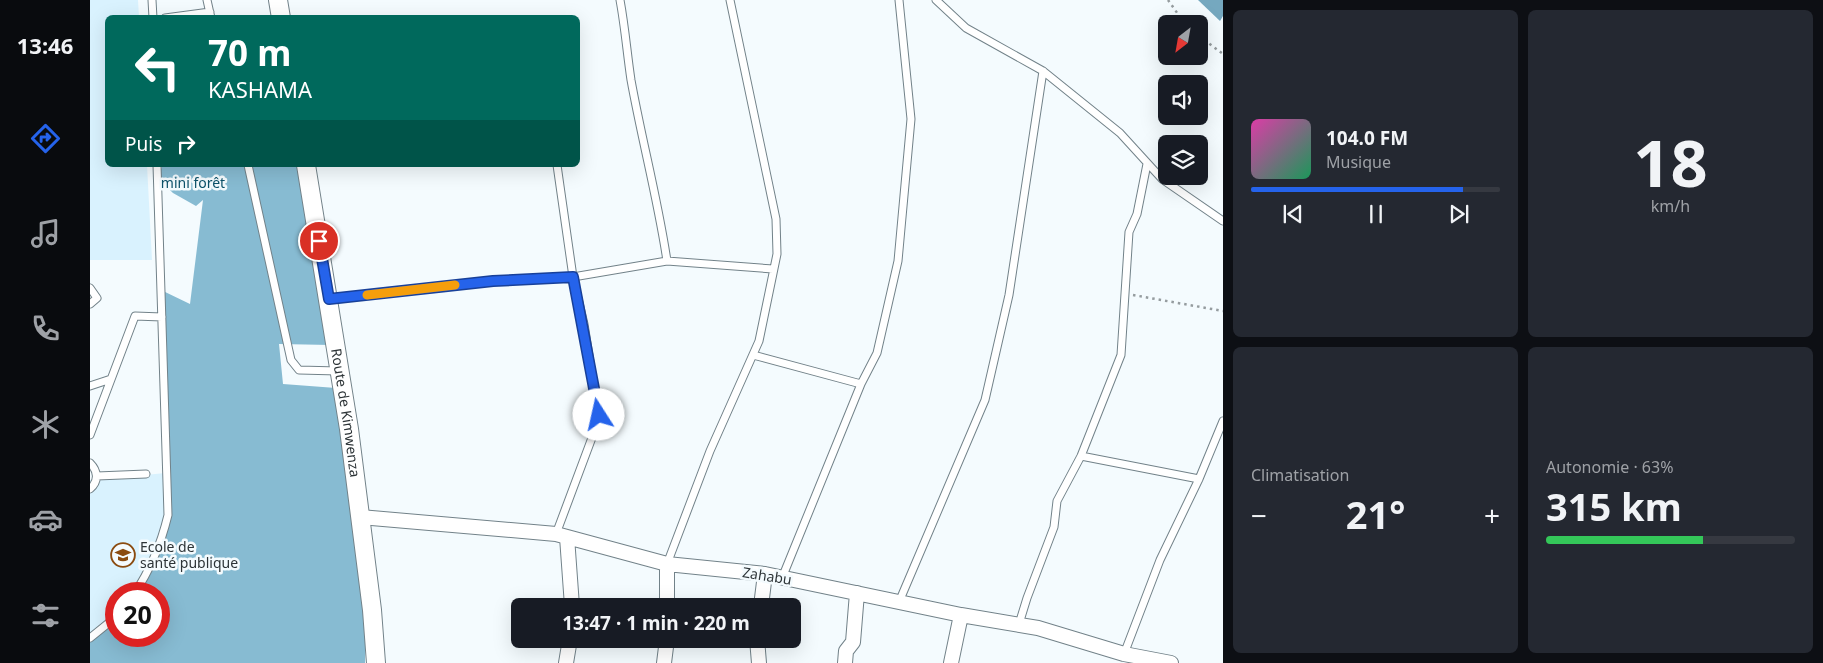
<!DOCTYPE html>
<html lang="fr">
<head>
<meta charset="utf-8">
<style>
  :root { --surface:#171b24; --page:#242831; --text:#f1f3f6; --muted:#9ea1a6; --line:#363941; --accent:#2563eb }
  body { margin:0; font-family:"Noto Sans",sans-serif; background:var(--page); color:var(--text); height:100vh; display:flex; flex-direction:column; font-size:19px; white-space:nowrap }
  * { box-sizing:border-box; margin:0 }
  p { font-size:16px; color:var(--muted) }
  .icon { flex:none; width:28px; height:28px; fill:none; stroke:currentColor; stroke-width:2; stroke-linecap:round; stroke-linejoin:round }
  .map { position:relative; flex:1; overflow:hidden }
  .details { display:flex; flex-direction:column; gap:10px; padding:10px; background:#0d0f14; width:600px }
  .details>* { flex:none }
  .top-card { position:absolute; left:15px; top:15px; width:475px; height:152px; border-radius:8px; box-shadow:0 5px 20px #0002; background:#00695c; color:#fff; overflow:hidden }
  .needle { width:32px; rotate:211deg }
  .fabs { position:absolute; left:1068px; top:15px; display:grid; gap:10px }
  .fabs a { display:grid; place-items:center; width:50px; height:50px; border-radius:8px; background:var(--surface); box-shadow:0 5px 20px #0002; font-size:25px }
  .speed { position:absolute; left:15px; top:582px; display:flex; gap:10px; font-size:25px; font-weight:700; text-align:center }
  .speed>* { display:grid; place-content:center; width:65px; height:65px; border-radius:50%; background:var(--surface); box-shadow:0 5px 20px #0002; line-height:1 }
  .speed .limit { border:8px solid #d22; background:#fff; color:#111 }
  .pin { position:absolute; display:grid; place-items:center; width:42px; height:42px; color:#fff; margin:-21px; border:2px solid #fff; border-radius:50%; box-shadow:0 1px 5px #0007 }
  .me { position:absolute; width:55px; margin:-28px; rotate:350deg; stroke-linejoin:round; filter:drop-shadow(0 0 4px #0008) }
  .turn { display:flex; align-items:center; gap:18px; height:105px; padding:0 20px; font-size:22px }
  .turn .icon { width:65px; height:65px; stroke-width:2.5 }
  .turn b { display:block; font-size:35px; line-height:42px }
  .then { display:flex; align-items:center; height:48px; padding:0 20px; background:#0003; gap:10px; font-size:19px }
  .big { font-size:38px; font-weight:700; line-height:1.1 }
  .details .widget { flex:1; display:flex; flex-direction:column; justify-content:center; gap:8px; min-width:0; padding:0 18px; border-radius:8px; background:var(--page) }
  .details .dial { align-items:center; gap:0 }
  .dial b { font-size:65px; line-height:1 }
  .song { display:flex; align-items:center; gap:15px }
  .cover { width:60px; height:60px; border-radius:8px; background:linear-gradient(135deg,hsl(320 70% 55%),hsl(150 70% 35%)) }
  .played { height:5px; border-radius:2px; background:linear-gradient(90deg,var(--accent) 85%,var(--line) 85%) }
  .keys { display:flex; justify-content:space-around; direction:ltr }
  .heat { display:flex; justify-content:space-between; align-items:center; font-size:28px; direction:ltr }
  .charge { height:8px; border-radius:4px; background:linear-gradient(90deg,#34c759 63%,var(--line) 0) }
  .details .tiles { flex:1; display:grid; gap:10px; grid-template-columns:repeat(2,1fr) }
  .trip { position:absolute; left:421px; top:598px; width:290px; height:50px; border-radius:8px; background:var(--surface); box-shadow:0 5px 20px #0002; font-weight:700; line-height:50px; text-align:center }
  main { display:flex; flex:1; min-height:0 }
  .tab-bar { display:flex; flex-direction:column; width:90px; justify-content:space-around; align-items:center; background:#090b0e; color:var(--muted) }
  .tab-bar .icon { width:35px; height:35px }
  .tab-bar .current { color:var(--accent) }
  .tab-bar b { font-size:22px; color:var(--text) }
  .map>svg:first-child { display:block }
  .built { fill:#d9f2fe }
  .forest { fill:#87bbd2 }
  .water { fill:#75a8bf }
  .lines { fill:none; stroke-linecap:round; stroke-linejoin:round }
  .service-casing { stroke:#728289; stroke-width:9 }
  .minor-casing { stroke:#728289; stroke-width:16 }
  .tertiary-casing { stroke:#728289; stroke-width:20 }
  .path { stroke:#959c9f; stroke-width:2.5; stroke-dasharray:2.5 4; stroke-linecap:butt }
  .service { stroke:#fff; stroke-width:7 }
  .minor { stroke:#fff; stroke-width:14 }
  .tertiary { stroke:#fff; stroke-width:18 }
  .route-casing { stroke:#184099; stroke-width:12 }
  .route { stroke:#2563eb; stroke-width:9 }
  .slow { stroke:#f59e0b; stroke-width:9 }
  .labels { text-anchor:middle; stroke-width:5; stroke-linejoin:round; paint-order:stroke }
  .park-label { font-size:14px; fill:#0c526a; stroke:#f4fbfe }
  .street-label { font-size:14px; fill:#2d3437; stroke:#f4fbfe }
  .poi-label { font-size:14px; fill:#2d3437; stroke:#f4fbfe; text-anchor:start }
</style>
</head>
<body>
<main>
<nav class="tab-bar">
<b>13:46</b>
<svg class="icon current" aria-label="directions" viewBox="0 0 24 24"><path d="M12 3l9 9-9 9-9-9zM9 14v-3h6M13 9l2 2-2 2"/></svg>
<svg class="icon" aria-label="music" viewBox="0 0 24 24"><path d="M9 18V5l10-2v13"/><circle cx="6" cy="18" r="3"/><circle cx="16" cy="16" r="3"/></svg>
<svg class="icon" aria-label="phone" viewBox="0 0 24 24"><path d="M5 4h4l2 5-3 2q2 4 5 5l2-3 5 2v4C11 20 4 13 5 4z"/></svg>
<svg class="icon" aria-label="climate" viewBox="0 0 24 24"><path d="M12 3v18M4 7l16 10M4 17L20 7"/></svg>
<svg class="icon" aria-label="car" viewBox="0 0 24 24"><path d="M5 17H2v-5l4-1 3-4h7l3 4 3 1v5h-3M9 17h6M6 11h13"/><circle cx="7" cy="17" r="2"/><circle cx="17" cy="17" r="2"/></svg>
<svg class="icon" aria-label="filters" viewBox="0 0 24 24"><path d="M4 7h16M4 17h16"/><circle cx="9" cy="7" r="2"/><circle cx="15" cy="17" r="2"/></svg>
</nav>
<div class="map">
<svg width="1133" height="663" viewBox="0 0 1133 663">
  <rect width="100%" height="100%" fill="#f4fbfe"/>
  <path class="built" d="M0,0H48L49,17L18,18V165H57L62,260H0Z
    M76,473L78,515L71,543L44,594H26V617L0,638V480Z"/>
  <path class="forest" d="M72,165H216L241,345L189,344L193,384L246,388L276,615L275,663H0V638L26,617V636H69V594H44L50,586L78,515L71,290L100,304L113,200L106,206L83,193L69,179Z"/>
  <path class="water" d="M1108,0H1133V16L1130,21Z"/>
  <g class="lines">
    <g class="service-casing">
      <path id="service" d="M62,0L63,18
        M117,0L121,18
        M530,0C535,27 537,53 541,80C552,141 568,200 577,261
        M846,0L876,28L953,71L1030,133L1072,179L1133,221
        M75,18L120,12
        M158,165L201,360L209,370L248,371
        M0,288L7,298L0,304
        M239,299L403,281L483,277L577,261L683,269
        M663,355L771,384
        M0,386L21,379
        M0,435L45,316L72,317
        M991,456L1109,479
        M0,463C8,471 9,481 0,489
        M7,476L56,474
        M466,534L509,419L494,324L483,277L467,165
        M577,564L620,451L669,341L687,254L686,219L640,0
        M692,578L771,384L787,353L808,261L821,119L809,0
        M44,594C61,569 71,544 78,515L67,165
        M809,602L895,400L919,295L953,71
        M929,624L937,598L964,527L967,501L991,456L1031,355L1039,232L1047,214L1057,164
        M0,638L26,617
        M1034,654L1070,560L1109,479L1133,421"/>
    </g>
    <g class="minor-casing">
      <path id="minor" d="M270,517L466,534L577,564L675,574L871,615L948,628L1034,654L1081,663
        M477,537L482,606
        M577,606V564
        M671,606L675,574
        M667,639L669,663
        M476,663L480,639
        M574,663L577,639
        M755,663L756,651L763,642L767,593
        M861,663L871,615"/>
    </g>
    <g class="tertiary-casing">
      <g id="tertiary">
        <path d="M188,0L191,18"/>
        <path id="s1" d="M216,165L259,429L282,610L286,663"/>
      </g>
    </g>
    <path class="path" d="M1078,0L1095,24
      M1109,36L1133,54
      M1043,295L1133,311"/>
    <use href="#service" class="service"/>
    <use href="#minor" class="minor"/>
    <use href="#tertiary" class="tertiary"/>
  </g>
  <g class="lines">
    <g class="route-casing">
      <path id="route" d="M229,241L239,299L403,281L483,277L509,415"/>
    </g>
    <use href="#route" class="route"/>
    <path class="slow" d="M277,295L365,285"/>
  </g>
  <defs>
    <g id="university-ring" transform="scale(1.25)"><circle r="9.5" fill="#f4fbfe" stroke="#8a4b10" stroke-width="1.5"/><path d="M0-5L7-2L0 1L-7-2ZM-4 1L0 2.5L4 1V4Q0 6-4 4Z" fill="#8a4b10"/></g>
  </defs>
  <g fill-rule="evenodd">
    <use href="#university-ring" x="33" y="555"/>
  </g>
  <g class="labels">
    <g class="park-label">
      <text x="103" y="188">mini forêt</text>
    </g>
    <g class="street-label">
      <text dy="5" stroke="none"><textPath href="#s1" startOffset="251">Route de Kimwenza</textPath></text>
      <text transform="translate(677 576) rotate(9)" y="5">Zahabu</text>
    </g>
    <g class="poi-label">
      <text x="50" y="552">Ecole de<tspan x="50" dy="16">santé publique</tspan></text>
    </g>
  </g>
</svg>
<div class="fabs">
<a><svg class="needle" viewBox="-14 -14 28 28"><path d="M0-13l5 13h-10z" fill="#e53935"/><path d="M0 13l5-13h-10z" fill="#9ea1a6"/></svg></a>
<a><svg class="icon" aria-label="sound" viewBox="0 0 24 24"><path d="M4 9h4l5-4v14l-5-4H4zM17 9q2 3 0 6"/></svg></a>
<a><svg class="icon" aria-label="layers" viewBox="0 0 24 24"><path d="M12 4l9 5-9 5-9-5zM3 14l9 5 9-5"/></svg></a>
</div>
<div class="speed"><div class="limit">20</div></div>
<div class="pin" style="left:229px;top:241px;background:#d93025"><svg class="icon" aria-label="arrive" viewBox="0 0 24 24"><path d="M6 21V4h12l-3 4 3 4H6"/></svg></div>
<svg class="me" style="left:509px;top:415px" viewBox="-20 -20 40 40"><circle r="19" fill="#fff"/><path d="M0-13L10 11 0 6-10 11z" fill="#2563eb"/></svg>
<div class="trip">13:47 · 1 min · 220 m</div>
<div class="top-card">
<div class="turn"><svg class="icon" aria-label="left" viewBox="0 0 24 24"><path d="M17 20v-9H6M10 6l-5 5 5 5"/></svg><div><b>70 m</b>KASHAMA</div></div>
<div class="then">Puis<svg class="icon" aria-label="right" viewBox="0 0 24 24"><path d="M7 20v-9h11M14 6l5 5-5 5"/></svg></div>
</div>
</div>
<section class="details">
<div class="tiles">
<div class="widget">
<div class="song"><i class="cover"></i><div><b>104.0 FM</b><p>Musique</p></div></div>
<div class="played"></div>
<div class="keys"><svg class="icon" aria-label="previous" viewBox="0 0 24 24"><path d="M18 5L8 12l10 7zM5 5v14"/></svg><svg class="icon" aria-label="pause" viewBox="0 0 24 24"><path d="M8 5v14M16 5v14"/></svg><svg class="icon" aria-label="next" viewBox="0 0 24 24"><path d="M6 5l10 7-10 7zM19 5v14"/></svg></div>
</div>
<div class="widget dial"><b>18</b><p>km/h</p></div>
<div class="widget"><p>Climatisation</p>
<div class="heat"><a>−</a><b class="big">21°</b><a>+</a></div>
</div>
<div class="widget"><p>Autonomie · 63%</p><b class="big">315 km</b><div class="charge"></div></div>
</div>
</section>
</main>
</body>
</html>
